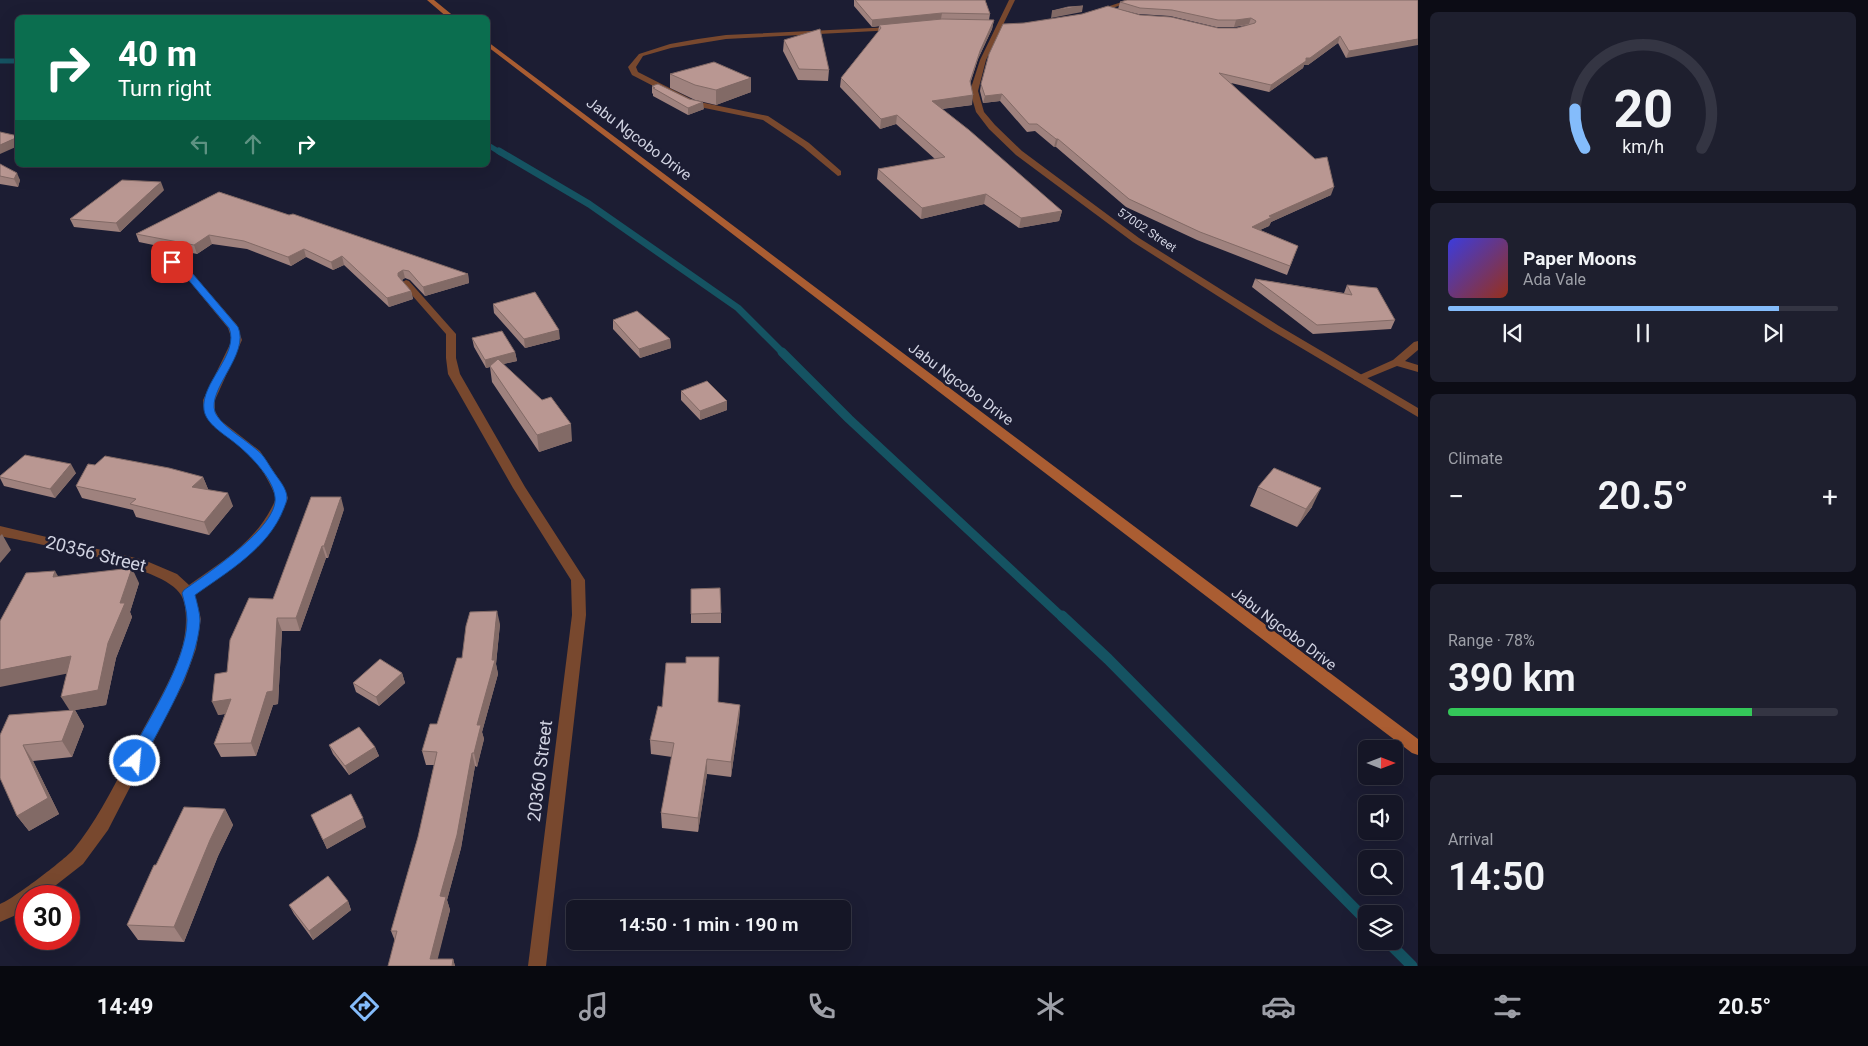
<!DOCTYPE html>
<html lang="en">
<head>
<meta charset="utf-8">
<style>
  :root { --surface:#151626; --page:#1e1f2e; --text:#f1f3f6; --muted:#9d9fa7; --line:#343543; --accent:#84bcfb }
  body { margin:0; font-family:Roboto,sans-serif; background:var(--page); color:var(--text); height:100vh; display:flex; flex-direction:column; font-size:19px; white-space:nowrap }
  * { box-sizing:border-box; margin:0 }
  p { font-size:16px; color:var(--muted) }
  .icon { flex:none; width:28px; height:28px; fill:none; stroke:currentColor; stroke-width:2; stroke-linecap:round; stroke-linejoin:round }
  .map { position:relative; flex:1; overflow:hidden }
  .drawer { display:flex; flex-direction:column; gap:12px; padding:12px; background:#0c0c15; width:450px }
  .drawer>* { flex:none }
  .hud { position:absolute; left:15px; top:15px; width:475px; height:152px; border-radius:8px; box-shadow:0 5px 20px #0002,0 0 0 1px var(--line); background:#0b6e4f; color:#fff; overflow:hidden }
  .needle { width:32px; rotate:90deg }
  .controls { position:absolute; left:1358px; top:740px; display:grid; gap:10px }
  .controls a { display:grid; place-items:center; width:45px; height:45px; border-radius:8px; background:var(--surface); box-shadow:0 5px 20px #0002,0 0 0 1px var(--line); font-size:25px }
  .speed { position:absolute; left:15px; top:885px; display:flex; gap:10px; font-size:25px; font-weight:700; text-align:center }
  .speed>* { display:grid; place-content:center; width:65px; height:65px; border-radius:50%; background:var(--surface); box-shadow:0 5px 20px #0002,0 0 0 1px var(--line); line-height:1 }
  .speed .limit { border:8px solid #d22; background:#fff; color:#111 }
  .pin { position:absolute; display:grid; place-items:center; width:42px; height:42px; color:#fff; margin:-21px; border-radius:10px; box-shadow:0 2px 8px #0006 }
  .me { position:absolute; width:55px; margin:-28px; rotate:27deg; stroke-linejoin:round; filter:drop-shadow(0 0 4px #0008) }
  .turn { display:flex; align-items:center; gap:18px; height:105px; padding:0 20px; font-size:22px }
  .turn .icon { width:65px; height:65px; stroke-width:2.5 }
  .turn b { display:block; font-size:35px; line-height:42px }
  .lanes { display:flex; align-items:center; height:48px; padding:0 20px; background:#0003; justify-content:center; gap:25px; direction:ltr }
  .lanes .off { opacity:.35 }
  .big { font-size:38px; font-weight:600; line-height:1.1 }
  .drawer .tile { flex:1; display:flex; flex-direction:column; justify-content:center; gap:8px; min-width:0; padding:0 18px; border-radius:8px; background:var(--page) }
  .drawer .dial { align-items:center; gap:0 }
  .dial svg { height:130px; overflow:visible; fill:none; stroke:var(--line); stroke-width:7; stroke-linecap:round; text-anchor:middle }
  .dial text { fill:var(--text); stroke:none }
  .song { display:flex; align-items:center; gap:15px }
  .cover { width:60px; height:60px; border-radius:8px; background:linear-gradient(135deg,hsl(240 70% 55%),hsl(10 70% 35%)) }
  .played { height:5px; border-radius:2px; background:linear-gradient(90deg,var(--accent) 85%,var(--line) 85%) }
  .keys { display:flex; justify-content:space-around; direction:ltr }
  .heat { display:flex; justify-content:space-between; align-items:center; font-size:28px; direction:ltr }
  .charge { height:8px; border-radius:4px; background:linear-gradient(90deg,#34c759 78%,var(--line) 0) }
  .trip { position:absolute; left:566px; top:900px; width:285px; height:50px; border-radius:8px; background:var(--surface); box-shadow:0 5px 20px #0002,0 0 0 1px var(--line); font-weight:600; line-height:50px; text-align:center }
  .menu { display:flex; height:80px; justify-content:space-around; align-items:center; background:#08090f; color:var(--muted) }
  .menu .icon { width:35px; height:35px }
  .menu .active { color:var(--accent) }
  .menu b { font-size:22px; color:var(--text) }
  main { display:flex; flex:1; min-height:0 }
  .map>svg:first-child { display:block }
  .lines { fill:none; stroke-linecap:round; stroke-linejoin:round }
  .stream-far3 { stroke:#155362; stroke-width:5 }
  .stream-far2 { stroke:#155362; stroke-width:7 }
  .stream-far1 { stroke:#155362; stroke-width:9 }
  .stream { stroke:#155362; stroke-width:11 }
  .minor { fill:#78482e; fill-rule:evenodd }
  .tertiary { fill:#78482e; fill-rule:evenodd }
  .secondary { fill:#aa5d32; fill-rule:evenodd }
  .wall { fill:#9f827e }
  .shaded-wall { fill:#826a66 }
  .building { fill:#b99792; stroke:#826a66 }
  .route { fill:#1a73e8; stroke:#114b97 }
  .labels { text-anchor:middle; stroke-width:5; stroke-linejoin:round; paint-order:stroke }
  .far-street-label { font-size:12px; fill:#d1d3e2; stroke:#1c1d33 }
  .street-label { font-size:15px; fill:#d1d3e2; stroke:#1c1d33 }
  .near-street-label { font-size:18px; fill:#d1d3e2; stroke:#1c1d33 }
</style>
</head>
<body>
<main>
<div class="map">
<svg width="1418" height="966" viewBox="0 0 1418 966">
  <rect width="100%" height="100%" fill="#1c1d33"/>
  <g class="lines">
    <path class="stream-far3" d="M0,61H18
      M488,145L501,153"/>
    <path class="stream-far2" d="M499,151L589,204L738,308L783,353"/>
    <path class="stream-far1" d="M782,352L849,419L1063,618"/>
    <path class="stream" d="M1062,616L1108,659L1366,920
      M1387,941L1412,966"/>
    <path class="minor" d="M1128,0H1138L1096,13L1091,12Z
      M893,27L895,28V30L726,39L671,48L643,56L636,67L638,72L695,101L768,116L809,143L841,171V175L838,176L803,147L763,120L690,105L632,75L628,67L639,54L670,44L698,39L726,35Z
      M159,252L187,267L237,325L242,340L215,400V411L220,420L260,451L284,487L288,498C272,543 233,568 195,595L201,619L196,649L184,682L108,830L83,864L42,896H26V908L16,915L0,922V904C12,900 64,860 73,850C100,817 118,778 138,739C153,710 171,682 181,651C186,636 189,609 181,595C165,565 36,544 0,536V526L144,560L177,574L189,585C223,561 260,539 276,498C271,484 262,469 252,457C235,437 203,430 203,400L232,340L228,328L181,271L156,257V253Z
      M406,280L409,281L456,334V358L460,374L525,487L585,580L586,615L546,966H528L572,615L571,580L513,488L448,374L446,358V334L403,285L401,283Z
      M1418,341V350L1405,361L1418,365V372L1397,366L1363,380H1355L1353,378L1393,360L1414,342Z"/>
    <path class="tertiary" d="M1009,0H1015L986,60L978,91L984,112L995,125L1022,151L1139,238L1279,326L1418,408V417L1271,330L1133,242L1016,155L989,129L976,112L970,91L980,60Z"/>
    <path class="secondary" d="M427,0H434L456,18H448Z
      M488,42L1418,739V755L1412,753L1325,687L488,47Z"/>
  </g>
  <path class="wall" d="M854,0H985L990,14L989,20H994L992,29L978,59L970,84L972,105L942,109L1062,211L1059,221L1019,228L984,204L921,219L877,179L878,169L935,159L896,124L880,129L840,87L841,78L878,32L879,26L872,27L854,6Z
    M1418,0L1346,58L1338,43L1308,65H1304L1303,68L1269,92L1231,83L1331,195L1271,222L1269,226L1260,230L1298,246L1287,275L1197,240L1126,207L1056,147H1054L1035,131L1027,132L1000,101L983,103L980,91L981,84L1024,23L1140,15L1218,28H1237L1249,25L1234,27H1216L1170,16L1138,14L1118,9L1120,2Z
    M784,40L829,70L828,81L798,80L783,51Z
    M670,74L751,92L716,105L695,100L670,88Z
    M652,86L704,109L688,115L653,96V94L652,93Z
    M0,164L20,180L18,187L0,184Z
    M164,190L120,232L74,227L70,219Z
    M219,192L468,274L469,283L425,296L410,280L405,278L402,280L411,291L413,299L389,307L344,265L333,270L306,257L291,266L247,249L212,244L197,254L139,242L136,234Z
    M1255,279L1344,293L1347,285L1395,320L1391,329L1313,334L1252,287Z
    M493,304L560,339L525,348L494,313Z
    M613,320L670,339L671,348L640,358L613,329Z
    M472,338L515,352L517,361L503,364L572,441L539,452L492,382L490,367L486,368L474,347Z
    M681,391L727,410L700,420L681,400Z
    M95,465L203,477L208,489V490L233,506L209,535L136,517L133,510L82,498L76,486Z
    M76,473L55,498L4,486L0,478V476Z
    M1258,487L1312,507L1297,527L1250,506Z
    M344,509L328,558H326L300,631H282L278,704L273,705L256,756L221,757L214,744L225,714L218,715L227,672L273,599Z
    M58,576L139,583L130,612L132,617L116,658L106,705L75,710L84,726L72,757L33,761L59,814L29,831L17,816L0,735L70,710Z
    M691,589L721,613V623H691Z
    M500,624L496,664L498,674L482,732L484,739L477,767L475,766L461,848L447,900L450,910L437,959H453L455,966H388L395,941L391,931L418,837L434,765H426L422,751L437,724L462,658Z
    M402,673L405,683L379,706L356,692L353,683Z
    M718,702L740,705L739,720L731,777L707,774L698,832L662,828L661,813L672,757L651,754L650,740L662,707Z
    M329,745L375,747L379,756L349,775L333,754Z
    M225,809L233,825L218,856L184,942L138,940L127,925L156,865Z
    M311,815L366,827L327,849Z
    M348,901L351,910L313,940L294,914L289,905Z"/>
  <path class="shaded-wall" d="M1083,6L1082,12L1051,18L1052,11Z
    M942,13L941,19L872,27V20Z
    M1251,18L1249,24L1234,27L1236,20Z
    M994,20L992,29L978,59L968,90L970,81L980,51Z
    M1340,36L1338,43L1308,65H1304L1303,68L1269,92L1271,85L1306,58Z
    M1418,39V45L1346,58L1349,51Z
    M751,78V92L716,105V90Z
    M1002,94L1000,101L983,103L985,96Z
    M973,95L972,105L931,110L932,101Z
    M703,102L704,109L688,115V108Z
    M897,115L896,124L880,129L881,119Z
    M18,137V146L0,154V145Z
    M1056,139H1058L1056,147H1054Z
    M17,173L20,180L18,187L14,179Z
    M161,182L164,190L120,232L116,223Z
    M1334,187L1331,195L1271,222L1269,226L1249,235L1252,227L1269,216Z
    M986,194L984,204L921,219L922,208Z
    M1062,211L1059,221L1019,228L1021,218Z
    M209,235L212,244L197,254L194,245Z
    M304,249L306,257L291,266L288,257Z
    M342,256L344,265L333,270L331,262Z
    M403,270L405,278L400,281L398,276V273Z
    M468,274L469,283L425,296L423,287Z
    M411,291L413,299L389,307L387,298Z
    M559,330L560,339L525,348L524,339Z
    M670,339L671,348L640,358L639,349Z
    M515,352L517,361L491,367L490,366V367L486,368L485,360Z
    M727,401V410L700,420V411Z
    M571,424L572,441L539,452L537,435Z
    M71,464L76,473L55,498L50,489Z
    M203,477L208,489L197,500L192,487Z
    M1321,488L1312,507L1297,527L1306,509Z
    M228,493L233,506L209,535L204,522Z
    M341,497L344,509L328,558L324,546Z
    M2,534L11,550L0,563V536Z
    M322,546L326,558L300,631L296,618Z
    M132,568L139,583L130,612L132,617L116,658L106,705L75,710L84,726L72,757L62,741L70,711L61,697L120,603Z
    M55,571L64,586L53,577Z
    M497,611L500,624L496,664L498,674L482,732L484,739L477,767L474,753L477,725L492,660Z
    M277,618L282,631L278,704L273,705L256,756L251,743Z
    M71,656L80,671L0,687V670Z
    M402,673L405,683L379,706L376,697Z
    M231,699L237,712L218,715L212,702Z
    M740,705L739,720L731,777V762Z
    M23,745L33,761L59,814L29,831L17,816Z
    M375,747L379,756L349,775L345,766Z
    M472,753L475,766L461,848L447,900L450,910L436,966L430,959L440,896Z
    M707,759V774L698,832V818Z
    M225,809L233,825L218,856L184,942L174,927L210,840Z
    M363,818L366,827L327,849L323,840Z
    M348,901L351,910L313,940L309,931Z
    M453,959L455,966H452Z"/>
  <path class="building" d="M855,0H985L990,14L942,13L872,20Z
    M1127,0H1418V39L1349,51L1340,36L1310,58H1306V61L1271,85L1219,73L1315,159L1327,157L1334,187L1269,216L1272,217L1252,227L1298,246L1290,266L1200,232L1129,199L1058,139H1056L1037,124H1029L1002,94L985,96L981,84L989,54L1003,24L1024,23L1082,14L1108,6L1140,15L1171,17L1218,28H1237L1255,23L1256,21L1251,18L1236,20H1218L1172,10L1140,8L1120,2Z
    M1083,6L1052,11L1068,7Z
    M942,19L994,20L980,51L970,81L973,95L932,101L969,130L1062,211L1021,218L986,194L922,208L878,169L945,157L897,115L881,119L841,78L881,28L879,25Z
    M820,29L829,70L799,69L784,40Z
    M714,62L751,78L716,90L695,85L670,74Z
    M658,84L689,99L703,102L688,108L653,88H655L652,86Z
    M0,132L18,136V137L0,145Z
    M0,164L17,173L14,179L0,176Z
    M122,180L161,182L116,223L70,219Z
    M219,192L289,215L293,214L468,274L423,287L409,271L403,270L398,273V276L411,291L387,298L342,256L331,262L304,249L288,257L244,241L209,235L194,245L136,234Z
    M1255,279L1352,295L1347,285L1377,288L1395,320L1317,325Z
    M535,292L559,330L524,339L493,304Z
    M637,311L670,339L639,349L613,320Z
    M502,331L515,352L485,360L472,338Z
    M498,359L542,400L551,397L571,424L537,435L490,366Z
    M707,381L727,401L700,411L681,391Z
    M25,455L71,464L50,489L0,477V476Z
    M105,456L169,468L203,477L192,487L228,493L204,522L130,504L136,499L76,486L88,464L95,465Z
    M1274,468L1321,488L1306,509L1258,487Z
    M311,497H341L324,546H322L296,618H277L273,691L267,692L251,743L214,744L231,699L212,702L215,674L227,672L230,640L249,598L273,599Z
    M132,568L120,603H125L108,643L98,690L61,697L71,656L0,670V621L26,573L55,571L53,577Z
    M720,588L721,613L691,614V589Z
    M497,611L492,660H495L477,725H481L474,753H472L457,835L440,896L446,897L430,959H453L452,966H388L397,931H391L418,837L437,752L422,751L430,724H437L457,658H462L466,626L470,612Z
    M686,657H719L718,702L740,705L731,762L707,759L698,818L661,813L674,743L650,740L658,706L662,707L666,663H686Z
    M380,659L402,673L376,697L353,683Z
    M74,710L62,741L23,745L48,798L17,816L0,778V735L9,715Z
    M359,727L375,747L345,766L329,745Z
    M351,794L363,818L323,840L311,815Z
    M184,807L225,809L210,840L174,927L127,925L154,865H156Z
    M328,876L348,901L309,931L289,905Z"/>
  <path class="route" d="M172,259L187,267L238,327C250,354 207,389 215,412C220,425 246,440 257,450C264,455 268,464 273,471C278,479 287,488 287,498C287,501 285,505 284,508C269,548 227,572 195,595C197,603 200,613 200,621C197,668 161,724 140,766L135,767L129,766L127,761C146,722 187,663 187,620C187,611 184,601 182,593L184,590C206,574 279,527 275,497C273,478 249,454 235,443C224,434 206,424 204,410C200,383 240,354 229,328L181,271L169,264L167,262Z"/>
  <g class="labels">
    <g class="far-street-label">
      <text transform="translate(1147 230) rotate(34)" y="4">57002 Street</text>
    </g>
    <g class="street-label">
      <text transform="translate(639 139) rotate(37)" y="5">Jabu Ngcobo Drive</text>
      <text transform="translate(961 384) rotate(37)" y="5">Jabu Ngcobo Drive</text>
      <text transform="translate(1284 629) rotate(37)" y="5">Jabu Ngcobo Drive</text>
    </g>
    <g class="near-street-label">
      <text transform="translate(96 554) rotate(14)" y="6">20356 Street</text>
      <text transform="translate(540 771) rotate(-83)" y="6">20360 Street</text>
    </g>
  </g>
</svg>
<div class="controls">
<a><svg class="needle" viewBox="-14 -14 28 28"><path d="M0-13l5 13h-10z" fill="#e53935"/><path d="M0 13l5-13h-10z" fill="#9d9fa7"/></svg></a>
<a><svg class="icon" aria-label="sound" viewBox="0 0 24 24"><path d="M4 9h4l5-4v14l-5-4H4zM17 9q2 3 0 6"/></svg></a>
<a><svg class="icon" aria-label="search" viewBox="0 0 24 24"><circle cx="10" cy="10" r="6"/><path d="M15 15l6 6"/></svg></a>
<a><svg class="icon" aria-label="layers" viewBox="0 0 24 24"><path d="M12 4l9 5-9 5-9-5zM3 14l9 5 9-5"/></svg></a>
</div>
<div class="speed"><div class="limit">30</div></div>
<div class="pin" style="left:172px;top:262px;background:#d93025"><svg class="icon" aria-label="arrive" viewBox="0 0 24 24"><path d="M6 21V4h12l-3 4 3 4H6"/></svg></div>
<svg class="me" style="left:135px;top:761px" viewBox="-20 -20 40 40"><circle r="17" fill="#1a73e8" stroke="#fff" stroke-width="3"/><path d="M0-11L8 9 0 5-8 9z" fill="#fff"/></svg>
<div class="trip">14:50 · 1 min · 190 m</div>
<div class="hud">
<div class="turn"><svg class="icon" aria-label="right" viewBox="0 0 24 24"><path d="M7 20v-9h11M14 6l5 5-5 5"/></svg><div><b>40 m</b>Turn right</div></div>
<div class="lanes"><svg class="icon off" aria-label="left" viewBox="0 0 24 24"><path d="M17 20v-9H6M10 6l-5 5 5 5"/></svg><svg class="icon off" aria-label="ahead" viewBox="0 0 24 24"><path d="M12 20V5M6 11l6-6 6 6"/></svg><svg class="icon" aria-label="right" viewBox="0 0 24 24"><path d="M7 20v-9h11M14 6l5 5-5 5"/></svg></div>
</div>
</div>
<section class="drawer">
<div class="tile dial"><svg viewBox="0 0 100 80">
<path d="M14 69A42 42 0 1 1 86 69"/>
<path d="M14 69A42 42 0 0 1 8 45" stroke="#84bcfb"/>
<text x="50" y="56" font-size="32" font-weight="700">20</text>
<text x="50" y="72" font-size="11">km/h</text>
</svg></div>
<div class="tile">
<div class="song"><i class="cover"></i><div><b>Paper Moons</b><p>Ada Vale</p></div></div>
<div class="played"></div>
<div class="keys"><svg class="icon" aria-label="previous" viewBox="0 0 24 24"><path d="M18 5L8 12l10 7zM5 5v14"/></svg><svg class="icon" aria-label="pause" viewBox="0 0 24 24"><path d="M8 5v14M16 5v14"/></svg><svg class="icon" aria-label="next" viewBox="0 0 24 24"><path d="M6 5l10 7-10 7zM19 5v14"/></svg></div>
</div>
<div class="tile"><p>Climate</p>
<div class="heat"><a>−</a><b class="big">20.5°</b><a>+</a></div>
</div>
<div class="tile"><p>Range · 78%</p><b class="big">390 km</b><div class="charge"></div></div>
<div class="tile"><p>Arrival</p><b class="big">14:50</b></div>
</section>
</main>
<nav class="menu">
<b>14:49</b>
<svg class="icon active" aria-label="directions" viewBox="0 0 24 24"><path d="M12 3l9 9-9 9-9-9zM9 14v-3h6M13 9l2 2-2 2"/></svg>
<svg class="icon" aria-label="music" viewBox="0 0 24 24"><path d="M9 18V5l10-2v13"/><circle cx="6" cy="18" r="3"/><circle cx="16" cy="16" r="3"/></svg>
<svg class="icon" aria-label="phone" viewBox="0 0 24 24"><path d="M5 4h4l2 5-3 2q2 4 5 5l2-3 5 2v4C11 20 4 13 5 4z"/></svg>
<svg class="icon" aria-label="climate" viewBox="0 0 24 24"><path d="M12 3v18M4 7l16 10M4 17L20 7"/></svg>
<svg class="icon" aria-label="car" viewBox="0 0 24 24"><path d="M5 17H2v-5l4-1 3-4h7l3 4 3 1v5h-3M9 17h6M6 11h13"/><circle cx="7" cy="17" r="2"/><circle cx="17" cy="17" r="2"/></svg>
<svg class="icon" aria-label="filters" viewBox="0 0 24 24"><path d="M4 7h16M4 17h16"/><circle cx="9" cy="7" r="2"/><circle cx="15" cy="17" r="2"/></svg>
<b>20.5°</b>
</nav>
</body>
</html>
